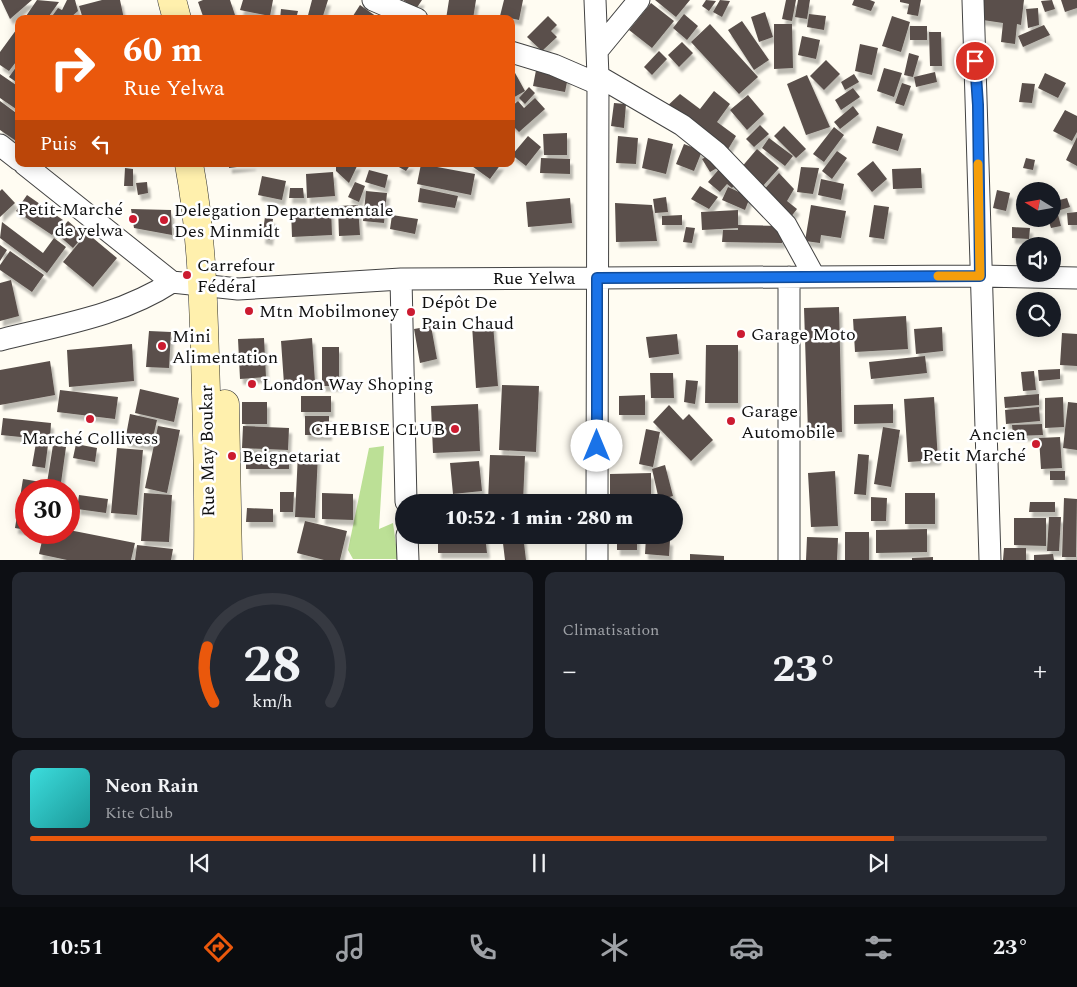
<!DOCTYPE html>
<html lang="fr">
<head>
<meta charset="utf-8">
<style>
  :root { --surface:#171b24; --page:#242831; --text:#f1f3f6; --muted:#9ea1a6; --line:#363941; --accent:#ea580c }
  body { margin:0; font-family:Spectral,serif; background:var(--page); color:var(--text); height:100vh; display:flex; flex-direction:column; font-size:19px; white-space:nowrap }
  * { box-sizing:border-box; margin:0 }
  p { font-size:16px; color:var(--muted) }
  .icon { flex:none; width:28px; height:28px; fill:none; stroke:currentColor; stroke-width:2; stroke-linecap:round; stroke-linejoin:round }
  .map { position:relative; height:560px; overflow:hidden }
  .panel { display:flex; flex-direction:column; gap:12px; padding:12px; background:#0d0f14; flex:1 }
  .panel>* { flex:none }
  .banner { position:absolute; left:15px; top:15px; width:500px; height:152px; border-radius:10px; box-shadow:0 2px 12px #0003; background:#ea580c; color:#fff; overflow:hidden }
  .needle { width:32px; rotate:281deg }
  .fabs { position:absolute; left:1016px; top:182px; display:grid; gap:10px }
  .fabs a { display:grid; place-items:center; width:45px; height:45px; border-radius:50%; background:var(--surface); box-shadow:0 2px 12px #0003; font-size:25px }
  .speed { position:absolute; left:15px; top:479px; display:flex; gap:10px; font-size:25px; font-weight:700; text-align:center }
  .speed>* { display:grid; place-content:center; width:65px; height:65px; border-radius:50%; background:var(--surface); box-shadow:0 2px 12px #0003; line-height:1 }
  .speed .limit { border:8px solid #d22; background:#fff; color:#111 }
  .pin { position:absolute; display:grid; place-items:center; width:42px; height:42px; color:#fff; margin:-21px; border:2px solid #fff; border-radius:50%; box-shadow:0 1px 5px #0007 }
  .me { position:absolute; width:55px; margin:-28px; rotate:0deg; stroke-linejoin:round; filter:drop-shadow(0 0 4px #0008) }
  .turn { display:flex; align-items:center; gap:18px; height:105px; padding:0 25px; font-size:22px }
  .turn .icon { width:65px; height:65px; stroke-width:2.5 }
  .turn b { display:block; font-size:35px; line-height:42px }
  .then { display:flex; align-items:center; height:48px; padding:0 25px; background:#0003; gap:10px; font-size:19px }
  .big { font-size:38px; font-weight:800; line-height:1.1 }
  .panel .widget { flex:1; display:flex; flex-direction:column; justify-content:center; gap:8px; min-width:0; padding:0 18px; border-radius:10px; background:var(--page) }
  .panel .dial { align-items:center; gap:0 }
  .dial svg { height:130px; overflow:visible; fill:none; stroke:var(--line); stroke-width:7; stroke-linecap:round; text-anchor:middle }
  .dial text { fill:var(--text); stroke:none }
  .song { display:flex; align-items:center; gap:15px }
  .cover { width:60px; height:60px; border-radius:8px; background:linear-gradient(135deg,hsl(180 70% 55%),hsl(180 70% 35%)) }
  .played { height:5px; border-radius:2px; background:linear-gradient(90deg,var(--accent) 85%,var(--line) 85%) }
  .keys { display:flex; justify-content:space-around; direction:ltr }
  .heat { display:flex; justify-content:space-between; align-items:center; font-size:28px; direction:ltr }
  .panel .tiles { flex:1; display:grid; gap:12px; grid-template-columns:1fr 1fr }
  .widget:last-child { grid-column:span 2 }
  .trip { position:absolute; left:395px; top:494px; width:288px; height:50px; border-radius:25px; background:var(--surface); box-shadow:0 2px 12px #0003; font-weight:800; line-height:50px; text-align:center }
  .tab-bar { display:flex; height:80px; justify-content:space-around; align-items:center; background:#090b0e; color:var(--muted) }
  .tab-bar .icon { width:35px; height:35px }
  .tab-bar .on { color:var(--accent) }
  .tab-bar b { font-size:22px; color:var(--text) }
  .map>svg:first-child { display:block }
  .forest { fill:#bce096 }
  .building { fill:#5a504b; filter:url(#shadow) }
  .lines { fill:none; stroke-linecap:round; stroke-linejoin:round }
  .minor-casing { stroke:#434343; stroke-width:23 }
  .secondary-casing { stroke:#323232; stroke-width:29 }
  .minor { stroke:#fff; stroke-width:21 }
  .secondary { stroke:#fff0ad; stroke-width:28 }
  .route-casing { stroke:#114b97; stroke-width:12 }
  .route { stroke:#1a73e8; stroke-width:9 }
  .slow { stroke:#f59e0b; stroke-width:9 }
  .poi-dot { fill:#cc1b30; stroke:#fff; stroke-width:2 }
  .labels { text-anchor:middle; stroke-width:5; stroke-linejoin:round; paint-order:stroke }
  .poi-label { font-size:18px; fill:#101010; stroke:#fff; text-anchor:start }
  .street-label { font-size:18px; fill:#101010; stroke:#fff }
</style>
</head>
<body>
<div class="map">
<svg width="1077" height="560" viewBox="0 0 1077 560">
  <defs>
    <filter id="shadow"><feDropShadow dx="3" dy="5.5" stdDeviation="1" flood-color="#0004"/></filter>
  </defs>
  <rect width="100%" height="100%" fill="#fffcf2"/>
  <path class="forest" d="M384,446L379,529L393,523L398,559H353L348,550L369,448Z"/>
  <path class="building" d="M1,0H32L10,19Z
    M37,0L59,2L47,19H24Z
    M67,0H75L78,11L71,17L74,19H50L58,8L62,10Z
    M102,0H120L124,19H83L79,6Z
    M203,0H230L235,15L225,19H204L198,2Z
    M243,0H273L270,16L240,10Z
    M312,0H328L322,19H307Z
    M403,0H422L416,9Z
    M449,0H476L473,19H446Z
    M504,0H523L519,20L500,16Z
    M655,0H690L676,17Z
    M706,0L716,1L709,11L702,6Z
    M720,0L730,1L722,17L713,12Z
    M786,0H796L792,21L782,19Z
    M798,0H810L807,19L795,17Z
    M854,0H870L875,2L871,11L852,5Z
    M900,0H921L918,16L907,14L909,4L900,2Z
    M979,0H1024L1021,25L1017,24L1015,44L1001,42L1003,23L976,19Z
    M1052,0L1055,9L1045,12L1041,1Z
    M1061,0H1077V8L1065,12Z
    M651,3L674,21L652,48L629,30Z
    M360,5L380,19H351Z
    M1038,8L1039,25L1028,28L1026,9Z
    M281,9L298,11L296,19H280Z
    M765,12L773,37L759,42L751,17Z
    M684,14L698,26L687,40L673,28Z
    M809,14L826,16L824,30L807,27Z
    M548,16L557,25L551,31L557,37L542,51L527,37Z
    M892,16L910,22L901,52L882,46Z
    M742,21L769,60L754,70L728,30Z
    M710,24L758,77L739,94L691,42Z
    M774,24H792L793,68L774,69Z
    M1044,25L1050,35L1023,47L1018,36Z
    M19,26V58L9,71L0,65V52Z
    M910,26H927V40H910Z
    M929,32H941L942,66H930Z
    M802,36L820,40L816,59L798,55Z
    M682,42L693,53L679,67L668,55Z
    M860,44L878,48L872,75L855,71Z
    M659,51L667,59L652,75L644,67Z
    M909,53L919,56L913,77L904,75Z
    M826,60L840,74L824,90L810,76Z
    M19,63V84L9,77Z
    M537,65L569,72L565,92L533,86Z
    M884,68L902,73L894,97L877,91Z
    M514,71L525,91L511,99V73Z
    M935,72L937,82L916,87L914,77Z
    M1045,73L1066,83L1058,98L1038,88Z
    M0,74L19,87V111L0,98Z
    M854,74L859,82L845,90L841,82Z
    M807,75L830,127L806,135L787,84Z
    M902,83L911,86L904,106L895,103Z
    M1022,83L1035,84L1032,103L1019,102Z
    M529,87L535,93L525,104L519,98Z
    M853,88L860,97L841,110L835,100Z
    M714,91L730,104L717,122L736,136L727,151L663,110L680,94L700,109Z
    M748,95L764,114L747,130L730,110Z
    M535,98L545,109L519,132L511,124V107L518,101L524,108Z
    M0,101L19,115V143L0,130Z
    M614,103L626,104L624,128L611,126Z
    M853,106L859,114L840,129L834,122Z
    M1065,110L1077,116V132L1072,141L1053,131Z
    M760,125L769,134L754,147L746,139Z
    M784,126L806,149L796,158L774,136Z
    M877,126L903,134L898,151L872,143Z
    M834,127L844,135L824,162L813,154Z
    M567,133V155H544L543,134Z
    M528,136L541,147L526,166L512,155Z
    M618,136L638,138L636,164L616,163Z
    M1077,137V166L1066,160Z
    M648,138L673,144L666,174L642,168Z
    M769,138L793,156L785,166L762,148Z
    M684,144L702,151L694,171L676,164Z
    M757,149L779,168L762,187L740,169Z
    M837,151L847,158L832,179L822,171Z
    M710,155L717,168L710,172L702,159Z
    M541,158L570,159V174L540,173Z
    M1026,158L1035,160L1033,170L1023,168Z
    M873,161L887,179L872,192L857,174Z
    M229,164H253V165L229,168Z
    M336,164H358L349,183L336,171Z
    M399,164H411L406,171L397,166Z
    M421,164L475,174L471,195L417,184Z
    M469,164H501L490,179Z
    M801,167L819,168L813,194L797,192Z
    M125,168L133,169V186H124Z
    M720,168L737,182L732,188L727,184L720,192L708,182Z
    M921,168L922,188L893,189L892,169Z
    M369,170L388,175L385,188L365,182Z
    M333,172L335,196L307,198L306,174Z
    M779,173L794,189L787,201L797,209L790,218L761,193Z
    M262,176L286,181L282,200L258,195Z
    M821,179L844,184L841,200L818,195Z
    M147,182L148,193L138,195L136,183Z
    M355,182L365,186L359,202L348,197Z
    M700,186L718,197L709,209L691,199Z
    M728,187L750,197L745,210L722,200Z
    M290,188H303L304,198H289Z
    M420,188L458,196L455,208L418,202Z
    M2,189L15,203L0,217V191Z
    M997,190L1010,193L1006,211L993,208Z
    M366,191L387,193L384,223L363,221Z
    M27,195L63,220L52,235L16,211Z
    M666,197L668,212L655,213L653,199Z
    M570,198L572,223L528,227L526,202Z
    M1067,198L1070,207L1057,211L1061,226L1051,228L1048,219H1052V202Z
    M615,203L652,205L657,241L616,242Z
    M358,205L360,235L339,236L338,206Z
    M811,205L846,211L841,238L821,235L820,243L805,241Z
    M874,205L889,207L884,239L869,237Z
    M331,207L332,235L292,237L291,210Z
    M131,209L171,210L172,235L134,228Z
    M738,210V225L782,226V243L722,242L723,230H738V228L702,230L701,212Z
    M1077,212V225H1068L1067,213Z
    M392,215L418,219L415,234L390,229Z
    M682,215V225H662V216Z
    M265,217L273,219L270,240L262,238Z
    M68,221L84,235L73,248L57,234Z
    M2,222L43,253L54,238L66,247L47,273L0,238Z
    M686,227L695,228L692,243L683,242Z
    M1012,227L1030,228L1029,239L1012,238Z
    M87,233L117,258L93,287L63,262Z
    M0,245L7,250L0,261Z
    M10,251L44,275L32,292L0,270V265Z
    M11,280L19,316L0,321V283Z
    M839,307L842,432L808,433L804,308Z
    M906,316L908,349L855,352L853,319Z
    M493,324L498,386L476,388L472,325Z
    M431,326L437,359L420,363L414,329Z
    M942,327L943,351L916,354L914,329Z
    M149,331L171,332L169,368L146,367Z
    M1062,333L1077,334V366L1060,365Z
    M677,334L679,354L649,358L646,337Z
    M264,338L266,377L240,379L238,339Z
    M312,338L315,382L284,384L281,341Z
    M132,344L134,381L69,387L67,350Z
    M706,345H738V403H705Z
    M322,347H339V386H322Z
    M925,356L927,373L871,379L869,362Z
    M50,361L55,395L0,405V370Z
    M1060,369V379L1039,381L1038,370Z
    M1034,371L1036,390L1023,391L1021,372Z
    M650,373H673L674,398H651Z
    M686,380L698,381L695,404L684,402Z
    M502,385L539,386L536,452L499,450Z
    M140,389L179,398L174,422L135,413Z
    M60,390L118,397L115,419L57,412Z
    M1039,394V405L1005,408L1004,397Z
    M645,395V415H619V396Z
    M301,396H331V412H301Z
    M934,397L938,460L908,462L904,399Z
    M1063,397L1064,427L1045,428V398Z
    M242,402H267V424H242Z
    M1068,402L1077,403V450L1063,448Z
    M478,404L480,451L433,453L431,406Z
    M893,404V423L854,424V405Z
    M669,405L683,420L689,414L713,440L691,461L653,422Z
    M1039,407L1040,421L1006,424L1005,410Z
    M130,414L157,420L151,446L125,441Z
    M305,416H329V435H305Z
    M3,418L51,423L50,440L1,435Z
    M1042,424L1043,435L1013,436L1012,425Z
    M158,426L180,430L167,493L145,488Z
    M243,426L289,428L288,450L242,448Z
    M883,427L900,430L891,487L874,484Z
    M646,429L660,432L653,467L639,464Z
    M1060,437L1062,468L1041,469L1039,438Z
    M36,443L48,445L45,468L32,466Z
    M76,444L97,448L95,462L73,458Z
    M53,445L66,447L60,490H26V530L15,528L23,479L47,483Z
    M117,448L143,450L137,515L111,513Z
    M298,453L318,454L315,518L295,517Z
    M246,454H289V469H246Z
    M858,454L869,455L866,495L854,494Z
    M490,455L525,456L523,502H488Z
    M479,461L482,491L453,494L450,463Z
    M665,465L673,496L659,500L652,469Z
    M835,471L838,526L811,527L808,473Z
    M1050,471H1065V480H1050Z
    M651,473V497H636V502H616V496H610V474Z
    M280,492H294L293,512H280Z
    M144,493L172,495L169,542L141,541Z
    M322,493L353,494V520L322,519Z
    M905,493H935V524H905Z
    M79,495L108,499L106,513L77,509Z
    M871,497L887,498L886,521H871Z
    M1064,498L1077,499L1076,557H1062Z
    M1030,502H1055V512H1029Z
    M247,508L273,509V522H246Z
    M1049,517H1061L1059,551H1047Z
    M1014,518H1046V546L1014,545Z
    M305,521L347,531L340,560H324L297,553Z
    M927,529V552L876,553V530Z
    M69,530L135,543L131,560H67L39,554L44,532H69Z
    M845,532H869V560H845Z
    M438,535H485L487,553H438Z
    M502,535H523L526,560H505Z
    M617,535H637V550H617Z
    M646,537L670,540L669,556L645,554Z
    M807,537L838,538L837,560H806Z
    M137,545L173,549L171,560H135Z
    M1004,548H1026V560H1003Z
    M690,554L724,556V560H690Z
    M1053,554L1054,560H1034V555Z
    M933,557V560H912V558Z"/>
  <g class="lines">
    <g class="minor-casing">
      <path id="minor" d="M373,0L417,19
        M595,0L598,76L597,502
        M973,0L990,560
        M597,51L639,0
        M511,52L554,65L598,84
        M598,76L682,125L717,153L786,225L814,276
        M0,145L19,160
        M24,164L172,282
        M401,279L406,502
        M172,282L238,289L401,279L980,276L1077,278
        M0,340C59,325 120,316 172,282
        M407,535L408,560
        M597,560V535
        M789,560V277"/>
    </g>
    <g class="secondary-casing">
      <path id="secondary" d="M172,0L177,19
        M189,164C201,228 203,292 205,357C207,425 209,492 208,560
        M225,404L228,560"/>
    </g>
    <use href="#minor" class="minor"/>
    <use href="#secondary" class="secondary"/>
  </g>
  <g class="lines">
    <g class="route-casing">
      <path id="route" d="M597,446V278L980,276L978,105L975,61"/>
    </g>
    <use href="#route" class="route"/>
    <path class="slow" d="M938,276H980L978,164"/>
  </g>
  <g class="poi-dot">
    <circle cx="133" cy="219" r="5"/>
    <circle cx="164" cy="220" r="5"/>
    <circle cx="187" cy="275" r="5"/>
    <circle cx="249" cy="311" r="5"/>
    <circle cx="411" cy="312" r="5"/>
    <circle cx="741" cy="334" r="5"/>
    <circle cx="162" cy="346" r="5"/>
    <circle cx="252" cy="384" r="5"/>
    <circle cx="90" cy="419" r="5"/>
    <circle cx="731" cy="421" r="5"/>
    <circle cx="455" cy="429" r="5"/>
    <circle cx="1036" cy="444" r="5"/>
    <circle cx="232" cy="456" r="5"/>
  </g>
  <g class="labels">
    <g class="poi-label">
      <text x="123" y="215" text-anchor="end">Petit-Marché<tspan x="123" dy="21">de yelwa</tspan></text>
      <text x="174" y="216">Delegation Departementale<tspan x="174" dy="21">Des Minmidt</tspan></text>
      <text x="197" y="271">Carrefour<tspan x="197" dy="21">Fédéral</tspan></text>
      <text x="421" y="308">Dépôt De<tspan x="421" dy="21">Pain Chaud</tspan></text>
      <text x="259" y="317">Mtn Mobilmoney</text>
      <text x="751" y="340">Garage Moto</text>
      <text x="172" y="342">Mini<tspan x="172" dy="21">Alimentation</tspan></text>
      <text x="262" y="390">London Way Shoping</text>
      <text x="741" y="417">Garage<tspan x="741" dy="21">Automobile</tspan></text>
      <text x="445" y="435" text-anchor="end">CHEBISE CLUB</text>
      <text x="1026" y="440" text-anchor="end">Ancien<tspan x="1026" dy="21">Petit Marché</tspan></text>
      <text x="90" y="444" text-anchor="middle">Marché Collivess</text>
      <text x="242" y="462">Beignetariat</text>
    </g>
    <g class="street-label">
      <text x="534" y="284">Rue Yelwa</text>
      <text transform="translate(207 451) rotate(-91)" y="6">Rue May Boukar</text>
    </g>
  </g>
</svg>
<div class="fabs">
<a><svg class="needle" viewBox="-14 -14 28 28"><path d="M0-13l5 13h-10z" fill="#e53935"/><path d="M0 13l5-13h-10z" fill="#9ea1a6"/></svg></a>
<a><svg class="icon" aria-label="sound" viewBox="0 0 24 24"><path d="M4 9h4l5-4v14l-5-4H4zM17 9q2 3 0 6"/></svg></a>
<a><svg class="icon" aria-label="search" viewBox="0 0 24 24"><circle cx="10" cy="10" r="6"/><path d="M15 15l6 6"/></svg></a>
</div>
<div class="speed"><div class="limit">30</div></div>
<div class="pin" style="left:975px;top:61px;background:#d93025"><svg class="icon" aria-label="arrive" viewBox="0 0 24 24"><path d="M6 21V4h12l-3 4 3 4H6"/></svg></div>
<svg class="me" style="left:597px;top:446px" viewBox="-20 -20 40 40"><circle r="19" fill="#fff"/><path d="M0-13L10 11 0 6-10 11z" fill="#1a73e8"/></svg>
<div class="trip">10:52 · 1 min · 280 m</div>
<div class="banner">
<div class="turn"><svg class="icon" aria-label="right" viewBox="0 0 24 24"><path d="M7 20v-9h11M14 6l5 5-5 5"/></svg><div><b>60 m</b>Rue Yelwa</div></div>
<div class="then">Puis<svg class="icon" aria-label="left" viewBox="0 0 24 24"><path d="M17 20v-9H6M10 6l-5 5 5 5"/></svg></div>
</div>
</div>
<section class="panel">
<div class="tiles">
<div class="widget dial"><svg viewBox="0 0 100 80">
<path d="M14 69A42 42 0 1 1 86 69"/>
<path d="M14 69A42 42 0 0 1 10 35" stroke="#ea580c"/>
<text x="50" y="56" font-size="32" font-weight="700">28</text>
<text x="50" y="72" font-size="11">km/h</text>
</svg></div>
<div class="widget"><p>Climatisation</p>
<div class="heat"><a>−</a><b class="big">23°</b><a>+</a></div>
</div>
<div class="widget">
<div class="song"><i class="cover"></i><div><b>Neon Rain</b><p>Kite Club</p></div></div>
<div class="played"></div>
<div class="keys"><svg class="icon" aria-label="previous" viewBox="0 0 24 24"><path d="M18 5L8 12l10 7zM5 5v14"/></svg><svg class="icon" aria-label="pause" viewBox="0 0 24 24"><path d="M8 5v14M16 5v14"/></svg><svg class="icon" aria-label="next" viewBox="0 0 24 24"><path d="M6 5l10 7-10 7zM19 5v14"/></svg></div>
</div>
</div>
</section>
<nav class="tab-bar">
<b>10:51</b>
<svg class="icon on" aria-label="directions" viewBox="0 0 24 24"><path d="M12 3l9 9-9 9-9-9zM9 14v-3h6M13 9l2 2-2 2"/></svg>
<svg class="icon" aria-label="music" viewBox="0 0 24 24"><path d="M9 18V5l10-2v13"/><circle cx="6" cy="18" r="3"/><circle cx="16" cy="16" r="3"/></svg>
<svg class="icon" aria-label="phone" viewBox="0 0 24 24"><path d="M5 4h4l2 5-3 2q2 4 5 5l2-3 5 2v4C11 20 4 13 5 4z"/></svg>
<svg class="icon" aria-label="climate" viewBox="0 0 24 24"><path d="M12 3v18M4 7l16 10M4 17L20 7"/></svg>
<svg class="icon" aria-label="car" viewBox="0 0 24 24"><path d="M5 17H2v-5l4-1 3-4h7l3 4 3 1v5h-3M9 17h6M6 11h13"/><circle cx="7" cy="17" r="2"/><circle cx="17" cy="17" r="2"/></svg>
<svg class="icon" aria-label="filters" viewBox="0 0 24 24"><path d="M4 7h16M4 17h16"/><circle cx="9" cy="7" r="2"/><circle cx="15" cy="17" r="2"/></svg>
<b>23°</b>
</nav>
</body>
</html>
